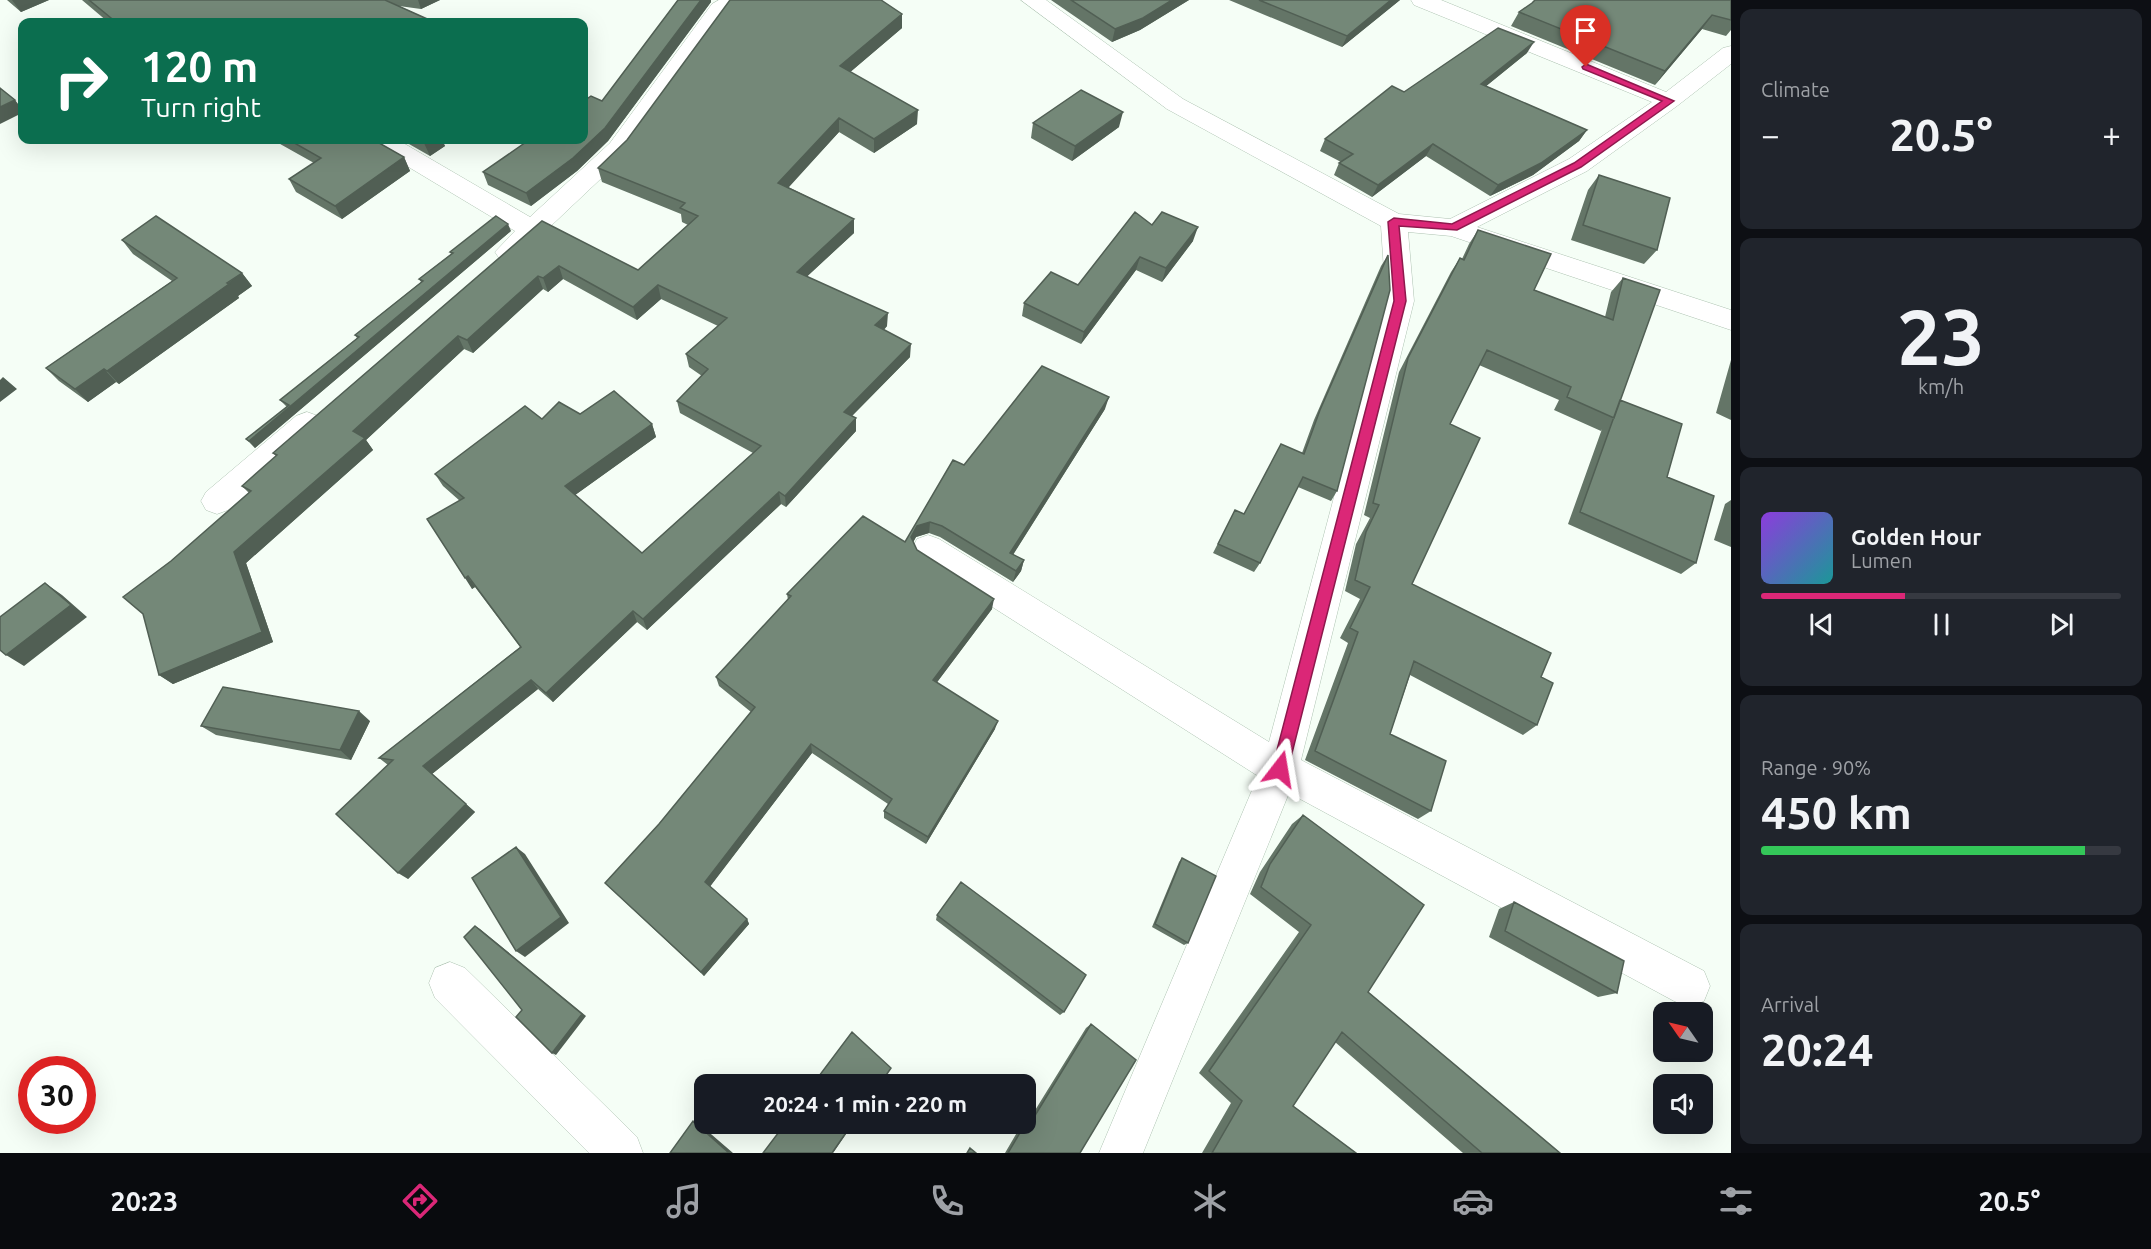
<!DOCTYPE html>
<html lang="en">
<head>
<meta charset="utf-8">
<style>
  :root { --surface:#171b24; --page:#20242c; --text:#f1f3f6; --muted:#9ea1a6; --line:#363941; --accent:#db2777 }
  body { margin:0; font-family:Ubuntu,sans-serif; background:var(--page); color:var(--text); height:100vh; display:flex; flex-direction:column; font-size:22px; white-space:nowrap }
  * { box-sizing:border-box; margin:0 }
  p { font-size:20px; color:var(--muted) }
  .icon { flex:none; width:33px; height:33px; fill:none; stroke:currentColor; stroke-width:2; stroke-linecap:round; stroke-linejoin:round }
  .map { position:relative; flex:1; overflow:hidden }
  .side { display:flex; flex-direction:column; gap:9px; padding:9px; background:#0d0f14; width:420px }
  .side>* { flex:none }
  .top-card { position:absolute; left:18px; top:18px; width:570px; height:126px; border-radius:12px; box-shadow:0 6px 24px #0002; background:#0b6e4f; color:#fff; overflow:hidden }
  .needle { width:39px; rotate:304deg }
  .tools { position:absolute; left:1653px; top:1002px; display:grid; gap:12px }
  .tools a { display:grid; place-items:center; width:60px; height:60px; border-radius:12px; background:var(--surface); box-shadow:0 6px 24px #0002; font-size:30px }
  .speed { position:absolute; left:18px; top:1056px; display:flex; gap:12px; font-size:30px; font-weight:700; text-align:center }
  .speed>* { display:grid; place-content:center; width:78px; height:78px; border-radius:50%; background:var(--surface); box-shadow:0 6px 24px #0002; line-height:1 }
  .speed .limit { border:9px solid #d22; background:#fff; color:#111 }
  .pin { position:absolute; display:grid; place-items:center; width:51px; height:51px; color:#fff; margin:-62px -26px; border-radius:50% 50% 50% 0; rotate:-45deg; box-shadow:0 0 6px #0007 }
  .pin .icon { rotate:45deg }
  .me { position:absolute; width:66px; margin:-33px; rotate:14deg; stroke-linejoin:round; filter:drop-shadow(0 0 4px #0008) }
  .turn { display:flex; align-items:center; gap:21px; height:126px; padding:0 24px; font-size:27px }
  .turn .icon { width:78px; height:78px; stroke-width:2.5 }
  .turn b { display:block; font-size:42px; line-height:51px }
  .big { font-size:45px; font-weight:700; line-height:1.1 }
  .side .card { flex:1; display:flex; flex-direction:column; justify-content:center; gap:9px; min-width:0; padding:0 21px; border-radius:12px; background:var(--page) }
  .side .dial { align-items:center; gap:0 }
  .dial b { font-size:78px; line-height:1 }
  .song { display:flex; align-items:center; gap:18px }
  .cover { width:72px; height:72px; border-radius:9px; background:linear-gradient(135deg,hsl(270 70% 55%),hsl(180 70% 35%)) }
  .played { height:6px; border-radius:3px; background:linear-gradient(90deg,var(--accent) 40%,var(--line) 40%) }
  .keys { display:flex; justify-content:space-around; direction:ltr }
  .heat { display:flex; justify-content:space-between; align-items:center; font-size:33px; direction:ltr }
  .charge { height:9px; border-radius:4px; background:linear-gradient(90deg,#34c759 90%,var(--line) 0) }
  .trip { position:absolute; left:694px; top:1074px; width:342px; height:60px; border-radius:12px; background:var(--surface); box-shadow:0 6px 24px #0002; font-weight:700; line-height:60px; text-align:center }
  .menu { display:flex; height:96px; justify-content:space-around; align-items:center; background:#090b0e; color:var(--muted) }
  .menu .icon { width:42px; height:42px }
  .menu .current { color:var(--accent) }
  .menu b { font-size:27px; color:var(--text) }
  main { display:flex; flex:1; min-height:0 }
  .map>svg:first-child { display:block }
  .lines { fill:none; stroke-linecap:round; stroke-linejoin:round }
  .minor-casing { stroke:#aec3b2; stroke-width:1 }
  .minor { fill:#fff; fill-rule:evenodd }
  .wall { fill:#647567 }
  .shaded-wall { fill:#515f54 }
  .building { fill:#748878; stroke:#515f54; stroke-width:1.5 }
  .route { fill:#db2777; stroke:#8e194d; stroke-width:1.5 }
</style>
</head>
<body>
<main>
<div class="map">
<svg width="1731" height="1153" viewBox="0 0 1731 1153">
  <rect width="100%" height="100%" fill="#f5fef6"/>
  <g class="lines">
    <g class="minor-casing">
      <path id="minor" d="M719,0H745L728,14L628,153L517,258L508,261L499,258L495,252L515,231L372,145L369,140H398L530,217L610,143L712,4Z
        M1021,0H1046L1183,99L1399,214L1450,219L1569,159L1652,102L1414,5L1411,0H1441L1666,92L1723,48L1731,46V64L1677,106L1587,171L1477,227L1731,310V330L1451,236L1408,232L1414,301L1301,760L1704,971L1710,986L1704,1001L1689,1007L1674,1001L1289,793L1143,1153H1099L1258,776L917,559L912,549L917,539L928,535L939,539L1269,742L1386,301L1381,226L1167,109Z
        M307,412L318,416L322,424L318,432L228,510L217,514L206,510L201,501L206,492L296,416Z
        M450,962L465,968L637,1137L643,1153H589L435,998L429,983L435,968Z"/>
    </g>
    <use href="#minor" class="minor"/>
  </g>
  <path class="wall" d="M7,0H49L21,12Z
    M82,0H440L421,9L399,6L434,22H108Z
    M678,0H711V2L608,141L577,171L531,206L488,185L483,172L602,101Z
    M1051,0H1189L1140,30L1112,42Z
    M1229,0H1400L1342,47Z
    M1731,0V30L1726,36L1702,29L1655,85L1511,26L1519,12Z
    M902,14V28L850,72L917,124L874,153L839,132L788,187L854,219V233L807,276L887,326L884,330L910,357L852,416L856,431L786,507L781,504L647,630L637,622L553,702L538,689L432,774L475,812L408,879L388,765L379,758L520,647L475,587L472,589L460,501L443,486L435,474L542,419L580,414L652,424L656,437L575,495L642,553L753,453L680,413L677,401L702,376L689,367L686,354L718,326L661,299L637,320L563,279L548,292L543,289L473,353L464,349L366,440L373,450L246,563L273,642L173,684L159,675L171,561L249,493L242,486L276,456L273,453L542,221L638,270L688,225L682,222L681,214L602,182L598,168Z
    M1527,53L1486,86L1587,130L1579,141L1533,175L1490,196L1426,156L1372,197L1334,175L1339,163L1341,162L1320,151L1325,139L1404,92Z
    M1033,123L1119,127L1072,161L1031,138Z
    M273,140H374L404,157L410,171L342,219L296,192L289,179L314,163Z
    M402,140H442L445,146L430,156Z
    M1599,175L1657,250L1644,264L1571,240L1588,190Z
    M1152,225L1193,241L1162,282L1136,270L1081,344L1022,316L1024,303L1078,285Z
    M1478,230L1534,290L1605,317L1611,292L1623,278L1620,400L1667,477L1696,563L1681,574L1568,524L1602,429L1601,431L1554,410L1559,400L1479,365L1450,424L1412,584L1541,677L1537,725L1523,735L1410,675L1390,734L1431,811L1418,819L1305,760L1348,643L1340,638L1360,599L1345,591L1356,544L1370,518L1364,515L1399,372L1451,272L1460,258L1462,259L1469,244Z
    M511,231L255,448L246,439L287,407L280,400L357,338L355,335L421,282L419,279L451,254L450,252Z
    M122,240L242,273L252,286L238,296L239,298L119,384L116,382L88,402L59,381L46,368L172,281L133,254Z
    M1388,255L1337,491L1331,501L1298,487L1260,563L1254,572L1213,553L1235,510L1244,514L1302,453L1314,420L1381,266Z
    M1731,360V420L1716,413Z
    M1105,409L1013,555L1024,560L1021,571L1013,582L940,537L929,533L916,537L913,542L917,550L992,609L937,682L995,729L926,844L884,818V811L888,804L812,753L710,886L747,919L749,924L704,976L605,883L659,824L751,712L719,686L716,677L788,600L787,594L905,542L964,465Z
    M1731,500V547L1714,540L1725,504Z
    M370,721L351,760L216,735L201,726Z
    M1303,815L1368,992L1560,1153H1463L1335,1042L1293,1106L1356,1153H1202L1231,1103L1199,1073L1299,932L1250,894L1260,872L1292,824Z
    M1182,858L1188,943L1184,945L1152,927L1179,862Z
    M1514,902L1617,993L1598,997L1489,937L1499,909Z
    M937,915L1064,1012L1060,1015L936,920Z
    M1091,1024L1080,1153H1005L1022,1124H1026V1120H1029L1086,1028Z"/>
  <path class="shaded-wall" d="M12,0H49L21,12Z
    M418,0H440L421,9Z
    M701,0H711V2L608,141L577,171L531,206L526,193Z
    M1172,0H1189L1140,30L1112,42L1115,29Z
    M1391,0H1400L1342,47L1347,36Z
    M902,14V28L841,80L840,66Z
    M1712,15L1702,29L1655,85L1665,71Z
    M1534,42L1527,53L1474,96L1481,84Z
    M15,100L22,109V113L0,124V107Z
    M918,110L917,124L874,153V139Z
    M1123,112L1119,127L1072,161L1075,146Z
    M839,118V132L780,197L778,183Z
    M1587,130L1579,141L1533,175L1490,196L1498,185Z
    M429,140H442L445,146L430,156L424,143Z
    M1433,144L1426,156L1372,197L1378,185Z
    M404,157L410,171L342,219L335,206Z
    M854,219V233L798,285L797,272Z
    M508,224L511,231L255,448L249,441Z
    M1198,227L1193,241L1162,282L1166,268Z
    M1140,257L1136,270L1081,344L1084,332Z
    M559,266L563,279L548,292L543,278Z
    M242,273L252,286L238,296L239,298L119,384L107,371Z
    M538,276L543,289L473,353L467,340Z
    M658,285L661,299L637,320L633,307Z
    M888,313L887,326L875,338V325Z
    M458,336L464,349L366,440L373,450L246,563L273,642L173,684L159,675L234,552L353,431Z
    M911,344L910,357L844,424V412Z
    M104,369L116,382L88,402L75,389Z
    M3,377L17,389L0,402V380Z
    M1109,397L1105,409L1007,564L1010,553Z
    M856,418V431L786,507L785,496Z
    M652,424L656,437L571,498L565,486Z
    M779,492L781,504L647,630L643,619Z
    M930,522L929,533L916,537L910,548L911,537L917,526Z
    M1024,560L1021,571L1013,582L1016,571Z
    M468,576L475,587L472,589L465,578Z
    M45,583L62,595L87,617L24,666L6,655Z
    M994,599L992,609L932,689L933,680Z
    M633,611L637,622L553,702L546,693Z
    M531,680L538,689L432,774L423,766Z
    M359,711L370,721L351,760L340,750Z
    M998,721L995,729L926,844L928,837Z
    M811,744L812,753L709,888L705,882Z
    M466,804L475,812L408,879L398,873Z
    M516,847L525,854L569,923L525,957L516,951Z
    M747,919L749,924L704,976L701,972Z
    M475,926L480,929L586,1016L556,1055L552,1053Z
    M693,1121L697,1122L733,1153H729Z
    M852,1124H853L833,1153H832Z"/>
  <path class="building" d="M89,0H385L434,22H116Z
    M678,0H701L605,128L573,158L526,193L483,172L529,140H584V101L591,96L602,101Z
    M730,0H881L902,14L840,66L918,110L874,139L839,118L778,183L854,219L797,272L888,313L875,325L911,344L844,412L856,418L785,496L779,492L643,619L633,611L546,693L531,680L423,766L466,804L398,873L336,814L393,760L379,758L521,647L468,576L465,578L427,519L464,498L435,474L525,406L542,419L559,402L580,414L614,391L652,424L565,486L642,553L761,446L677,401L708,369L686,354L727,318L658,285L633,307L559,266L543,278L538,276L467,340L458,336L353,431L365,438L234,552L262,632L159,675L143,614L123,597L171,561L251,491L242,486L277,455L273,453L542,221L638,270L698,216L680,208L685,203L598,168L627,140Z
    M1071,0H1172L1143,18L1115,29Z
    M1259,0H1391L1347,36Z
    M1535,0H1731V20L1712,15L1665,71L1519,12L1532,3Z
    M1498,28L1534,42L1481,84L1587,130L1541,163L1498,185L1433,144L1378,185L1339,163L1353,154L1325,139L1392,86L1404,92Z
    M0,88L15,100L0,107Z
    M1081,90L1123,112L1075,146L1033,123Z
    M289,140H374L404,157L335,206L289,179L321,158Z
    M419,140H429L424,143Z
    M1599,175L1670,198L1657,250L1583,225Z
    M1135,212L1152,225L1162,212L1198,227L1166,268L1140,257L1084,332L1024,303L1051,272L1078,285Z
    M156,216L242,273L227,283L229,284L107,371L104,369L75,389L46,368L177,278L122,240Z
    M496,216L508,224L249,441L246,439L289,405L280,400L359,337L355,335L423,281L419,279L453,253L450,252Z
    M1478,230L1551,254L1534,290L1613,320L1623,278L1660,290L1614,418L1567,397L1571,387L1487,350L1450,424L1480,438L1412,584L1551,653L1541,677L1553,683L1537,725L1414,661L1390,734L1446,761L1431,811L1315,751L1358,632L1350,628L1370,587L1355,580L1366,532L1379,505L1373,503L1408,358L1460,258L1464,260Z
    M1388,255L1390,290L1337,491L1303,477L1260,563L1218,544L1235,510L1244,514L1281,444L1304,454L1320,410Z
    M1042,366L1109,397L1010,553L1024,560L1016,571L942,526L930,522L917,526L911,537L917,550L994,599L933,680L998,721L928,837L884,811L892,799L811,744L705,882L747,919L701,972L605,883L659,824L755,707L716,677L791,596L787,594L863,516L905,542L953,460L964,465Z
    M1620,400L1682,424L1667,477L1714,496L1696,563L1580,512Z
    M45,583L71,605L6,655L0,650V617Z
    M223,687L359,711L340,750L201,726Z
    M1303,815L1424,905L1368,992L1560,1153H1482L1342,1032L1293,1106L1356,1153H1212L1242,1101L1209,1071L1311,925L1261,887L1270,864Z
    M516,847L561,917L516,951L472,878Z
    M1182,858L1216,876L1188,943L1155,924Z
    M961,882L1086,975L1064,1012L937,915Z
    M1514,902L1624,961L1617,993L1505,931Z
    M475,926L582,1014L552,1053L516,1017L522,1010L464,937Z
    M1091,1024L1136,1060L1080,1153H1008L1028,1119L1031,1122Z
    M852,1032L891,1068L880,1084H813Z
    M693,1121L729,1153H670Z
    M785,1124H852L832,1153H763Z
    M970,1148L976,1153H967Z"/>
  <path class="route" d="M1586,64L1674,101L1581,167L1457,230L1399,226L1406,301L1288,769L1285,774L1280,776L1275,774L1272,769L1394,301L1388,222L1394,218L1452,224L1574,163L1662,101L1583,69L1582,67Z"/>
</svg>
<div class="tools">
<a><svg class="needle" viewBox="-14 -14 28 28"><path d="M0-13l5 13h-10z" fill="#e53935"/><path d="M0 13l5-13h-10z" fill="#9ea1a6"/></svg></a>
<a><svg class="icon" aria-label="sound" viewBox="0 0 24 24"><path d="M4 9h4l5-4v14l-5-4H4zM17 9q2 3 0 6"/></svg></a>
</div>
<div class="speed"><div class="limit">30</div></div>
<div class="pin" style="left:1586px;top:67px;background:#d93025"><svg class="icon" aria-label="arrive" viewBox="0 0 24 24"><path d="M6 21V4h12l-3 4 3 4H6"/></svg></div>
<svg class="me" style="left:1280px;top:769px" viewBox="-20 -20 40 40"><path d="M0-17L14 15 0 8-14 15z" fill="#db2777" stroke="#fff" stroke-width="4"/></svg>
<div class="trip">20:24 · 1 min · 220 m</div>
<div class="top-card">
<div class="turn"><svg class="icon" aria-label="right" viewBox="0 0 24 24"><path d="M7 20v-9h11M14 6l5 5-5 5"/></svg><div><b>120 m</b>Turn right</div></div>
</div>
</div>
<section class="side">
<div class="card"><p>Climate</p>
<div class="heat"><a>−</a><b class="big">20.5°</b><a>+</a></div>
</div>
<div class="card dial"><b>23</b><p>km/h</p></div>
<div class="card">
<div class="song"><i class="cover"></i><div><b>Golden Hour</b><p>Lumen</p></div></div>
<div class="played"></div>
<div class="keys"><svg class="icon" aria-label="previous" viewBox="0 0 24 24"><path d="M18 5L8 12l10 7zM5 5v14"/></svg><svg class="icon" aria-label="pause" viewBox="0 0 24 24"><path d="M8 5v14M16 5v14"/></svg><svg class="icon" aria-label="next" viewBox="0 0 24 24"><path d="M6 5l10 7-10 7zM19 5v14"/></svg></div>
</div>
<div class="card"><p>Range · 90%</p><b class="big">450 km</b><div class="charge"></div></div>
<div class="card"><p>Arrival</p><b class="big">20:24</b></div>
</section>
</main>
<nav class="menu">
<b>20:23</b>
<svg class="icon current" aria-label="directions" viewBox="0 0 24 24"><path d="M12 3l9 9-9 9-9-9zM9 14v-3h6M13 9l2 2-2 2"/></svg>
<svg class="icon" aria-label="music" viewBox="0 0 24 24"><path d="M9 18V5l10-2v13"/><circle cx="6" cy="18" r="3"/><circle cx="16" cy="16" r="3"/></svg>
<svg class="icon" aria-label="phone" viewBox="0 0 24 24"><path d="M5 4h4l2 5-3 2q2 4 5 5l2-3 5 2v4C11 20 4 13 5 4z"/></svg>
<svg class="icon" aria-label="climate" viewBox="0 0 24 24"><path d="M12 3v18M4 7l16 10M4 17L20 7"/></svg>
<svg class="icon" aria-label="car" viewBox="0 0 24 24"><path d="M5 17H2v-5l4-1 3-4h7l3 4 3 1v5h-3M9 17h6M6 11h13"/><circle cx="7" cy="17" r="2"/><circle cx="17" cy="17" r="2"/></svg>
<svg class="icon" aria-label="filters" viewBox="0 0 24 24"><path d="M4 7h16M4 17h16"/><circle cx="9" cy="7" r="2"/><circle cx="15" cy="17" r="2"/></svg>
<b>20.5°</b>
</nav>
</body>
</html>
